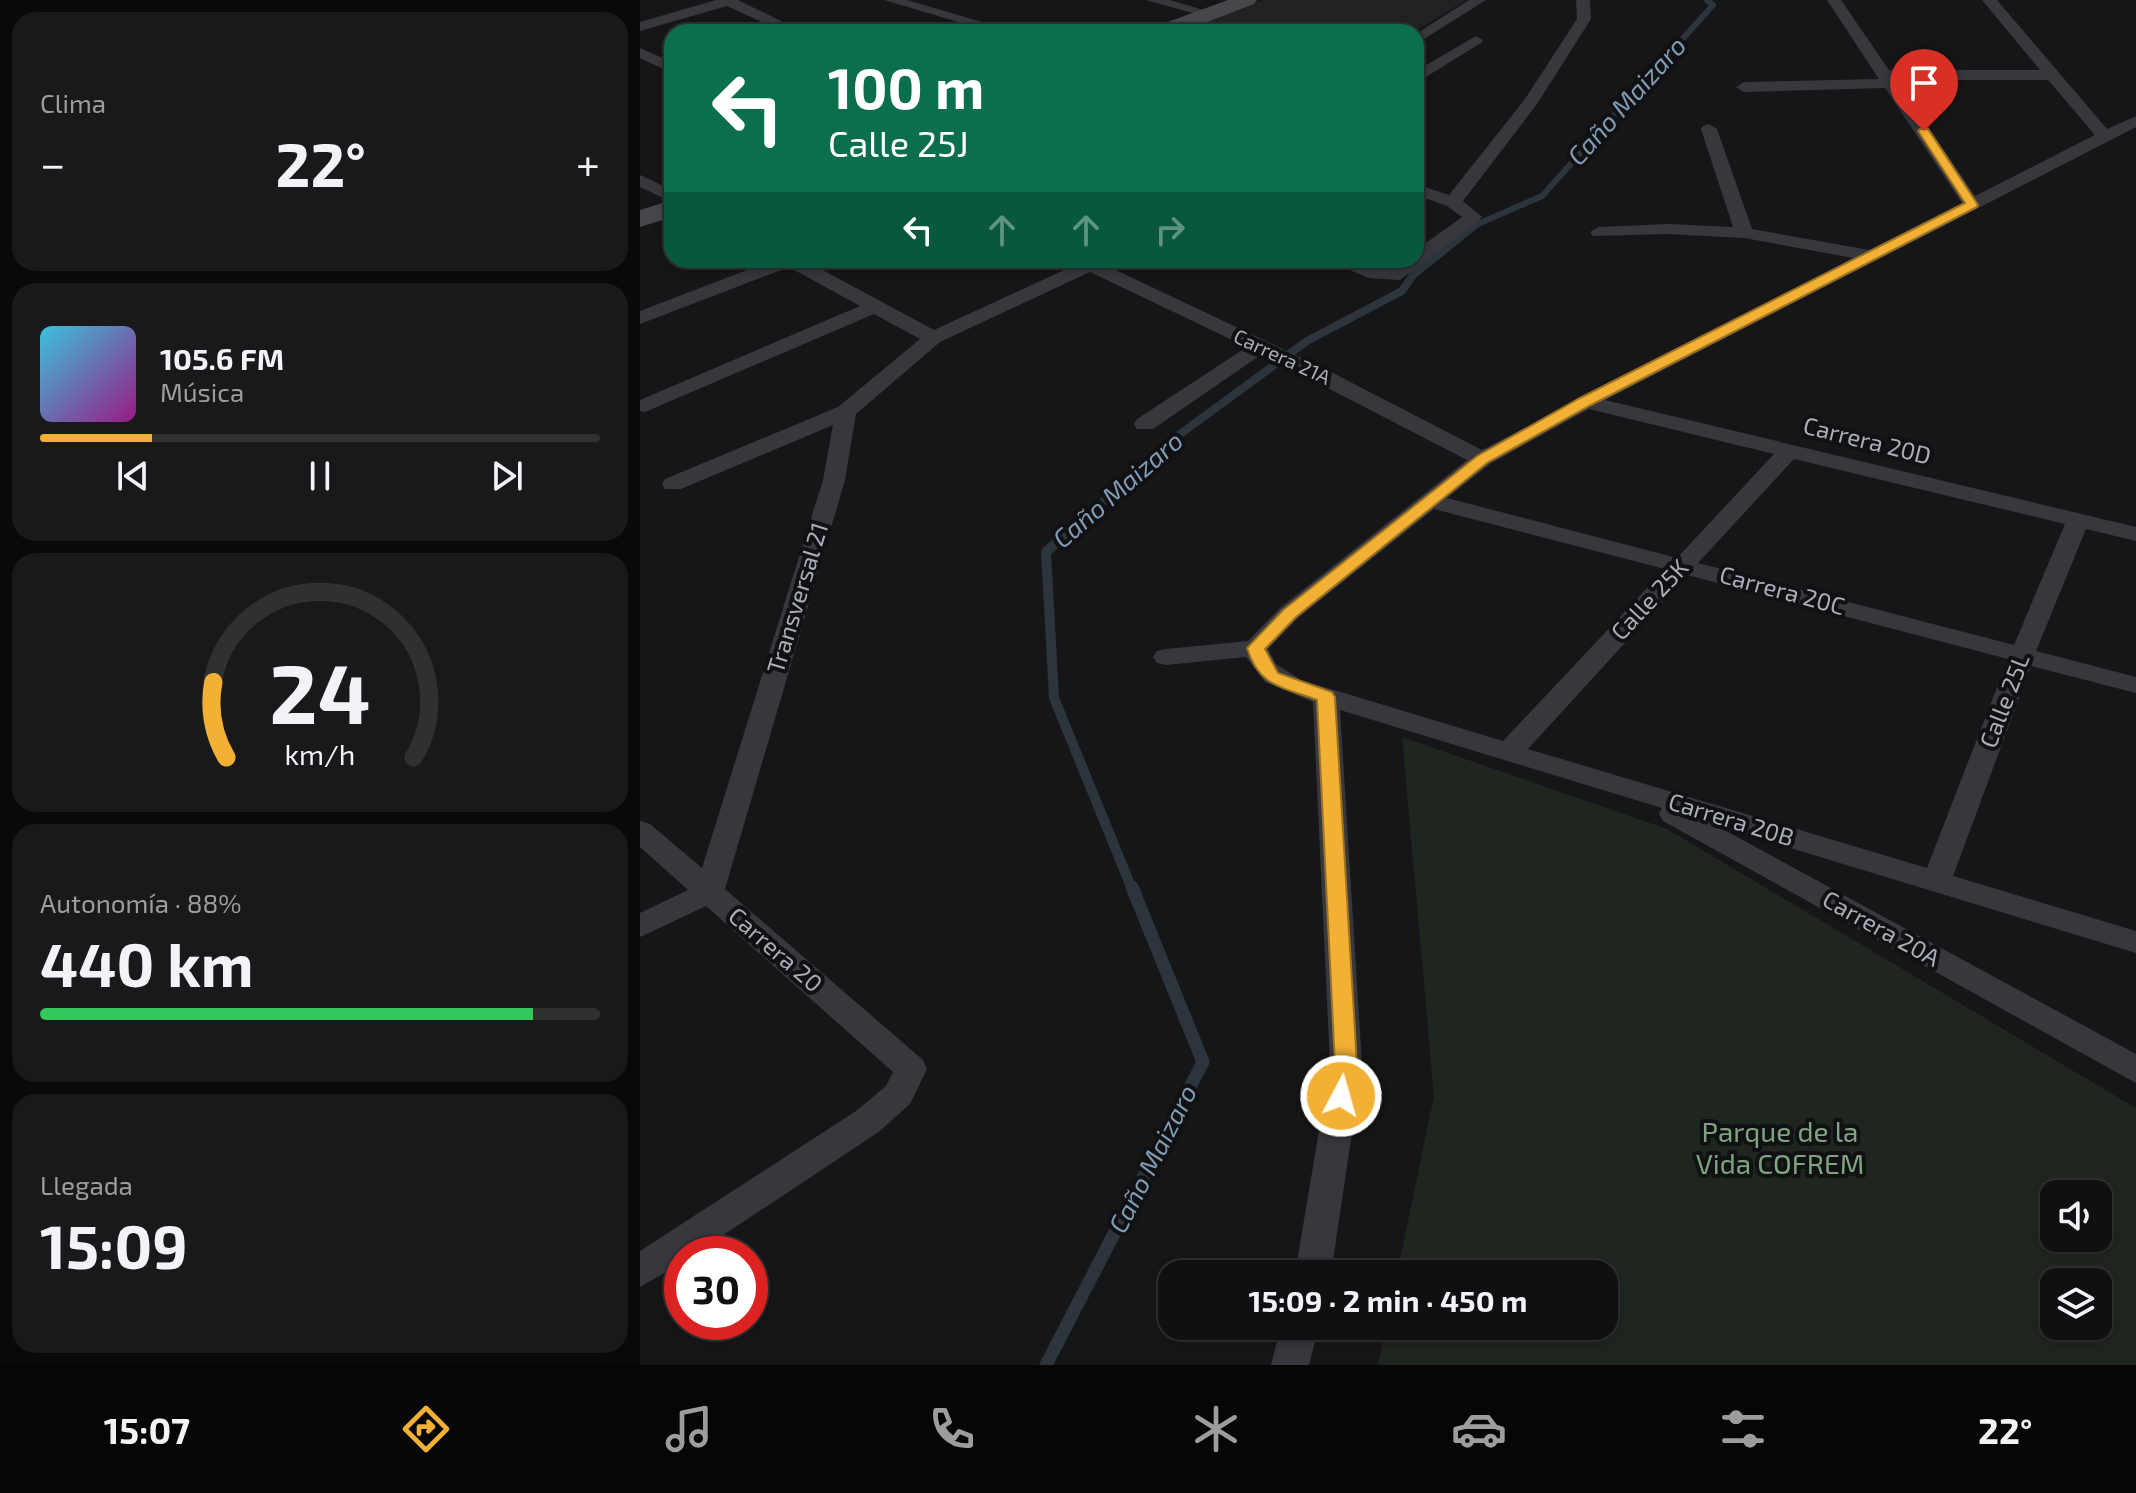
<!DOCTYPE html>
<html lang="es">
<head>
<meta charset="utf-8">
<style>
  :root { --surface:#101012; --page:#19191b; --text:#f1f3f6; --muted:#9c9d9f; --line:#303032; --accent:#f2b134 }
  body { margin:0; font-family:"Exo 2",sans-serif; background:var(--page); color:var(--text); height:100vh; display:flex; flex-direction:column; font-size:30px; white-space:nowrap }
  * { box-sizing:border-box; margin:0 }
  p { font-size:26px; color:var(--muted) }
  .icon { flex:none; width:44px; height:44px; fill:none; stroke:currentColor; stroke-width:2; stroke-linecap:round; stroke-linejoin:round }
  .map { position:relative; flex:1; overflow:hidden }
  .panel { display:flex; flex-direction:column; gap:12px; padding:12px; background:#09090a; width:640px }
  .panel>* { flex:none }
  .guide { position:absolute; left:24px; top:24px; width:760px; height:244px; border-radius:24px; box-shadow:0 4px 12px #0003,0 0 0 2px var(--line); background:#0b6e4f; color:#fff; overflow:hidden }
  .tools { position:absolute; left:1400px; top:1180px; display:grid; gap:16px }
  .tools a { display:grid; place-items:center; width:72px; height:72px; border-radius:16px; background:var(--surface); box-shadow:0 4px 12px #0003,0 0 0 2px var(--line); font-size:40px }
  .speed { position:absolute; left:24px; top:1236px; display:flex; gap:16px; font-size:40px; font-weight:700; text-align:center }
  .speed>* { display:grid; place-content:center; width:104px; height:104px; border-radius:50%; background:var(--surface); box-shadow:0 4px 12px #0003,0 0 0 2px var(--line); line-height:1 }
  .speed .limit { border:12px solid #d22; background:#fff; color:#111 }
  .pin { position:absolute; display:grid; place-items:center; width:68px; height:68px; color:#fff; margin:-82px -34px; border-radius:50% 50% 50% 0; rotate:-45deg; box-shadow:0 0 8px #0007 }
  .pin .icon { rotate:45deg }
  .me { position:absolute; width:88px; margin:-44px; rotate:6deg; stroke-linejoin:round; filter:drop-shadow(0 0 6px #0008) }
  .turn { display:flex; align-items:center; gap:28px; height:168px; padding:0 32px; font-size:36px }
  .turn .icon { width:104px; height:104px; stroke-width:2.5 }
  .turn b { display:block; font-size:56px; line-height:68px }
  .lanes { display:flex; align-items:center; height:76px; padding:0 32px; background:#0003; justify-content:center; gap:40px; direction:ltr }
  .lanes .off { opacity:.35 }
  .big { font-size:60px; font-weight:700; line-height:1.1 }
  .panel .widget { flex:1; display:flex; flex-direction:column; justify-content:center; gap:12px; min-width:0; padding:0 28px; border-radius:24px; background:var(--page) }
  .panel .dial { align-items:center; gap:0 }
  .dial svg { height:208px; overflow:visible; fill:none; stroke:var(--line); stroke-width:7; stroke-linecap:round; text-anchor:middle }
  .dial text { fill:var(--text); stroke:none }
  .song { display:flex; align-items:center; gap:24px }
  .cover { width:96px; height:96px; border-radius:12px; background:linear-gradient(135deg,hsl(190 70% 55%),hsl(310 70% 35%)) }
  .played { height:8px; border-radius:4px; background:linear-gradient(90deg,var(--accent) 20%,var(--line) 20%) }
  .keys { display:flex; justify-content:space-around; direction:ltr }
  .heat { display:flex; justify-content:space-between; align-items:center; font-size:44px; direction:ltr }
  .charge { height:12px; border-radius:6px; background:linear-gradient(90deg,#34c759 88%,var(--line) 0) }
  .trip { position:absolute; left:518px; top:1260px; width:460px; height:80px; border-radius:24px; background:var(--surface); box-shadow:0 4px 12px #0003,0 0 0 2px var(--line); font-weight:700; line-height:80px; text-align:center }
  .tabs { display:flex; height:128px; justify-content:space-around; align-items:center; background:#060607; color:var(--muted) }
  .tabs .icon { width:56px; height:56px }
  .tabs .on { color:var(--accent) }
  .tabs b { font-size:36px; color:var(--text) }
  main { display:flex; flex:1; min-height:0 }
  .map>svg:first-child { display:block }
  .built { fill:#222225 }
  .green { fill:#1e261f; fill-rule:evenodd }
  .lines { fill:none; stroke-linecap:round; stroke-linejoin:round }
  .stream-far3 { stroke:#2c353c; stroke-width:6 }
  .stream-far2 { stroke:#2c353c; stroke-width:8 }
  .stream-far1 { stroke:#2c353c; stroke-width:10 }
  .stream { stroke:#2c353c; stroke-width:13 }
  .street { fill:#37383d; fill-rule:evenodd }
  .secondary { fill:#45474d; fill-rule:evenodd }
  .route { fill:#f2b134; stroke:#9d7322; stroke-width:2 }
  .labels { text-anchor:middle; stroke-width:8; stroke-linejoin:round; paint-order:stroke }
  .far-street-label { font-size:20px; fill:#a8adb8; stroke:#111113 }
  .street-label { font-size:24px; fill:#a8adb8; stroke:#111113 }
  .water-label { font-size:26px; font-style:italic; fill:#7f9bb3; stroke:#111113 }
  .near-park-label { font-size:28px; fill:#7fa381; stroke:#111113 }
</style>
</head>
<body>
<main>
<section class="panel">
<div class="widget"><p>Clima</p>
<div class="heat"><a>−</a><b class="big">22°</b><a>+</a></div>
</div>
<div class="widget">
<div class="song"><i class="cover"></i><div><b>105.6 FM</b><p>Música</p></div></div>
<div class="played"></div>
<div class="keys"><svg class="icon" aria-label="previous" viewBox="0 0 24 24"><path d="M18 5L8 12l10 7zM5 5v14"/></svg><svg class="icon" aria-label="pause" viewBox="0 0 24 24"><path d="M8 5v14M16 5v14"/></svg><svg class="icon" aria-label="next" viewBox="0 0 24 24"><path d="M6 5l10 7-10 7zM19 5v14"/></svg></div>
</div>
<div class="widget dial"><svg viewBox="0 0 100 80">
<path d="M14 69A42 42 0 1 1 86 69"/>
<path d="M14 69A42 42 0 0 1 9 40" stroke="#f2b134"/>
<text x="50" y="56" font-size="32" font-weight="700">24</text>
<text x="50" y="72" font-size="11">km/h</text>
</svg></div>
<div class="widget"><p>Autonomía · 88%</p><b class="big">440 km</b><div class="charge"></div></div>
<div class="widget"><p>Llegada</p><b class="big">15:09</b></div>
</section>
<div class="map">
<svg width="1496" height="1365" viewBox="0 0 1496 1365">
  <rect width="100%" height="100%" fill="#161618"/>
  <path class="built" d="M623,0H826L774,32H537Z"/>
  <path class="green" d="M762,737L1027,829L1496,1108V1365H738L746,1326H964V1274H757L794,1096ZM1414,1194H1458V1238H1414ZM1414,1282H1458V1326H1414Z"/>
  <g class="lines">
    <path class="stream-far3" d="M831,227L902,196L1073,5L1067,0"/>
    <path class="stream-far2" d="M445,518L532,440L667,341L762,291L773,275L835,225"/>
    <path class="stream-far1" d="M447,516L406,552L414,698L492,889"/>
    <path class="stream" d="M406,1365L563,1062L492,887"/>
    <path class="street" d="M76,0H98L163,32H144L87,6L0,31V22Z
      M244,0H267L376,32H352Z
      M506,0H530L577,14L570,18Z
      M829,0H846L776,44V34Z
      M936,0H950L951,19L897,104L823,201L842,217L839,221L760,280L729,278L695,264L693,260H718L749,270L763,260H776V250L822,217L807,206L776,195V184L809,195L885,99L937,19Z
      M1187,0H1201L1249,70H1400L1342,0H1357L1467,129L1496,116V127L965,400L1496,527V541L1446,529L1396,651L1496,677V693L1391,666L1313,876L1496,931V953L1075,825L1496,1054V1083L1023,821L1019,814L1022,808L700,710L722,1065L691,1274H655L690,1065L673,702L625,682L606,657L526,665L517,663L513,657L517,651L526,649L608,641L640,608L827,460L622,354L513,429H497L494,424L497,419L607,347L450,272L300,342L216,414L205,480L85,889L283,1060L287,1069L270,1104L240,1131L55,1254H42V1263L0,1287V1251L216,1111L246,1086L253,1072L66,906L0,937V913L48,890L0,847V821L10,824L62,868L183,480L193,425L41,489H25L22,484L25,479L198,407L280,339L234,314L5,412L0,411V400L220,306L149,267L0,324V311L133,260H164L294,330L435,265L430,260H471L465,265L691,372L842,450L1213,258L1104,238L1028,234L953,236L950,232L959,227L1028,224L1093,227L1061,129L1063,126L1069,124L1077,129L1112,229L1229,250L1322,203L1245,88L1104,92L1096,87L1104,82L1239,79ZM1257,80H1408L1455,135L1335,196ZM949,409L1134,454L1037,558L807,498L850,464ZM1154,459L1425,524L1374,645L1058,563ZM794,509L1025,569L863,741L661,680L636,664L628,649L658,618ZM1047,575L1368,659L1287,868L888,749Z
      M836,36L843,40L841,43L776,83V71Z
      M0,48L32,62V73L0,58Z
      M0,175L32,190V202L0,187Z
      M641,1326H679L669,1365H631Z"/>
    <path class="secondary" d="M588,0H617L614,4L541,32H511L514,27Z
      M32,200V217L0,227V210Z"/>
  </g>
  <path class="route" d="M1280,129H1288L1338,205L1337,207L951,405L847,463L656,617L625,649L638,673L692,692L695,697L717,1065L710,1103L701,1106L693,1103L690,1096L695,1065L677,700C642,687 619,687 607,648L643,610L837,456L940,398L1325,203L1278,131Z"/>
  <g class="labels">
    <g class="far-street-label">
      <text transform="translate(642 357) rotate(25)" y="7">Carrera 21A</text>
    </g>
    <g class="street-label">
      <text transform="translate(1227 441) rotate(14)" y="8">Carrera 20D</text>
      <text transform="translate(1142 591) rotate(15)" y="8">Carrera 20C</text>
      <text transform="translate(158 598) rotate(-73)" y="8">Transversal 21</text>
      <text transform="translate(1010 600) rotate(-47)" y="8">Calle 25K</text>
      <text transform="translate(1365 701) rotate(-69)" y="8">Calle 25L</text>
      <text transform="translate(1091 820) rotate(17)" y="8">Carrera 20B</text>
      <text transform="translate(1241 929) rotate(29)" y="8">Carrera 20A</text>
      <text transform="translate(135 950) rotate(41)" y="8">Carrera 20</text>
    </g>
    <g class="water-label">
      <text transform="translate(987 101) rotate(-48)" y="9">Caño Maizaro</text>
      <text transform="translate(478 490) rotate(-41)" y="9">Caño Maizaro</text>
      <text transform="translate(513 1159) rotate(-63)" y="9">Caño Maizaro</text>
    </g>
    <g class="near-park-label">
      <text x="1140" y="1142">Parque de la<tspan x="1140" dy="32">Vida COFREM</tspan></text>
    </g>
  </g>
</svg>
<div class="tools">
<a><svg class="icon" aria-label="sound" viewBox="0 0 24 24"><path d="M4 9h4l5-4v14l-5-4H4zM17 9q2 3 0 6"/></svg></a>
<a><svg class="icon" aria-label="layers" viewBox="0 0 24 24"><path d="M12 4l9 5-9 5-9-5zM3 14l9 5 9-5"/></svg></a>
</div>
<div class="speed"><div class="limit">30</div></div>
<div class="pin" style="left:1284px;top:131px;background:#d93025"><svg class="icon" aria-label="arrive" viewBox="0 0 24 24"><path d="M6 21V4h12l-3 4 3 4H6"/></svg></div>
<svg class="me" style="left:701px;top:1096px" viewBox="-20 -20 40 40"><circle r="17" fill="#f2b134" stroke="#fff" stroke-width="3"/><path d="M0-11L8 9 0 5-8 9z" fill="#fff"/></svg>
<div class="trip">15:09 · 2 min · 450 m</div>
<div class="guide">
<div class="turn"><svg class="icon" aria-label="left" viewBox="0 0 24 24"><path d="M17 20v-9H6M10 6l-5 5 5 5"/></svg><div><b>100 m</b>Calle 25J</div></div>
<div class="lanes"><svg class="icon" aria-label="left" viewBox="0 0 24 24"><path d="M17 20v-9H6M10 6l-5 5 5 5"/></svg><svg class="icon off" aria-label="ahead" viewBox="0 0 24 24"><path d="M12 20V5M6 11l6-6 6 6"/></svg><svg class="icon off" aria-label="ahead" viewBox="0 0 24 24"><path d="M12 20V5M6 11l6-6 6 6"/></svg><svg class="icon off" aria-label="right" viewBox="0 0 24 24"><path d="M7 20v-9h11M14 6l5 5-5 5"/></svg></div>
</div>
</div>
</main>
<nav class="tabs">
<b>15:07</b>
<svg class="icon on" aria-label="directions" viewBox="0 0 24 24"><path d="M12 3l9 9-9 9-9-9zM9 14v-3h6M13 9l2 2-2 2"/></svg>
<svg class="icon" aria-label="music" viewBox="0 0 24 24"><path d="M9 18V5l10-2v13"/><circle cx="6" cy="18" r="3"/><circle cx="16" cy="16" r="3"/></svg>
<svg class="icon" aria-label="phone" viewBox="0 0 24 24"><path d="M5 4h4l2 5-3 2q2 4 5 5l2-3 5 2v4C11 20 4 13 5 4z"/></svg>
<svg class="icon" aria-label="climate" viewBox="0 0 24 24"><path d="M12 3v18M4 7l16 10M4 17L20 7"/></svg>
<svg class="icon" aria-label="car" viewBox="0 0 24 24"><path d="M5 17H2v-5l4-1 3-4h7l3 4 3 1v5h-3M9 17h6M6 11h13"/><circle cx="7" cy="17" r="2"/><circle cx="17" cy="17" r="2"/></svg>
<svg class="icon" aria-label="filters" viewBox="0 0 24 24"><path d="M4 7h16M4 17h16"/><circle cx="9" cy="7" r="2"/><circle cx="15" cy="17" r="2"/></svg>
<b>22°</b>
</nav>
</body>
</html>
